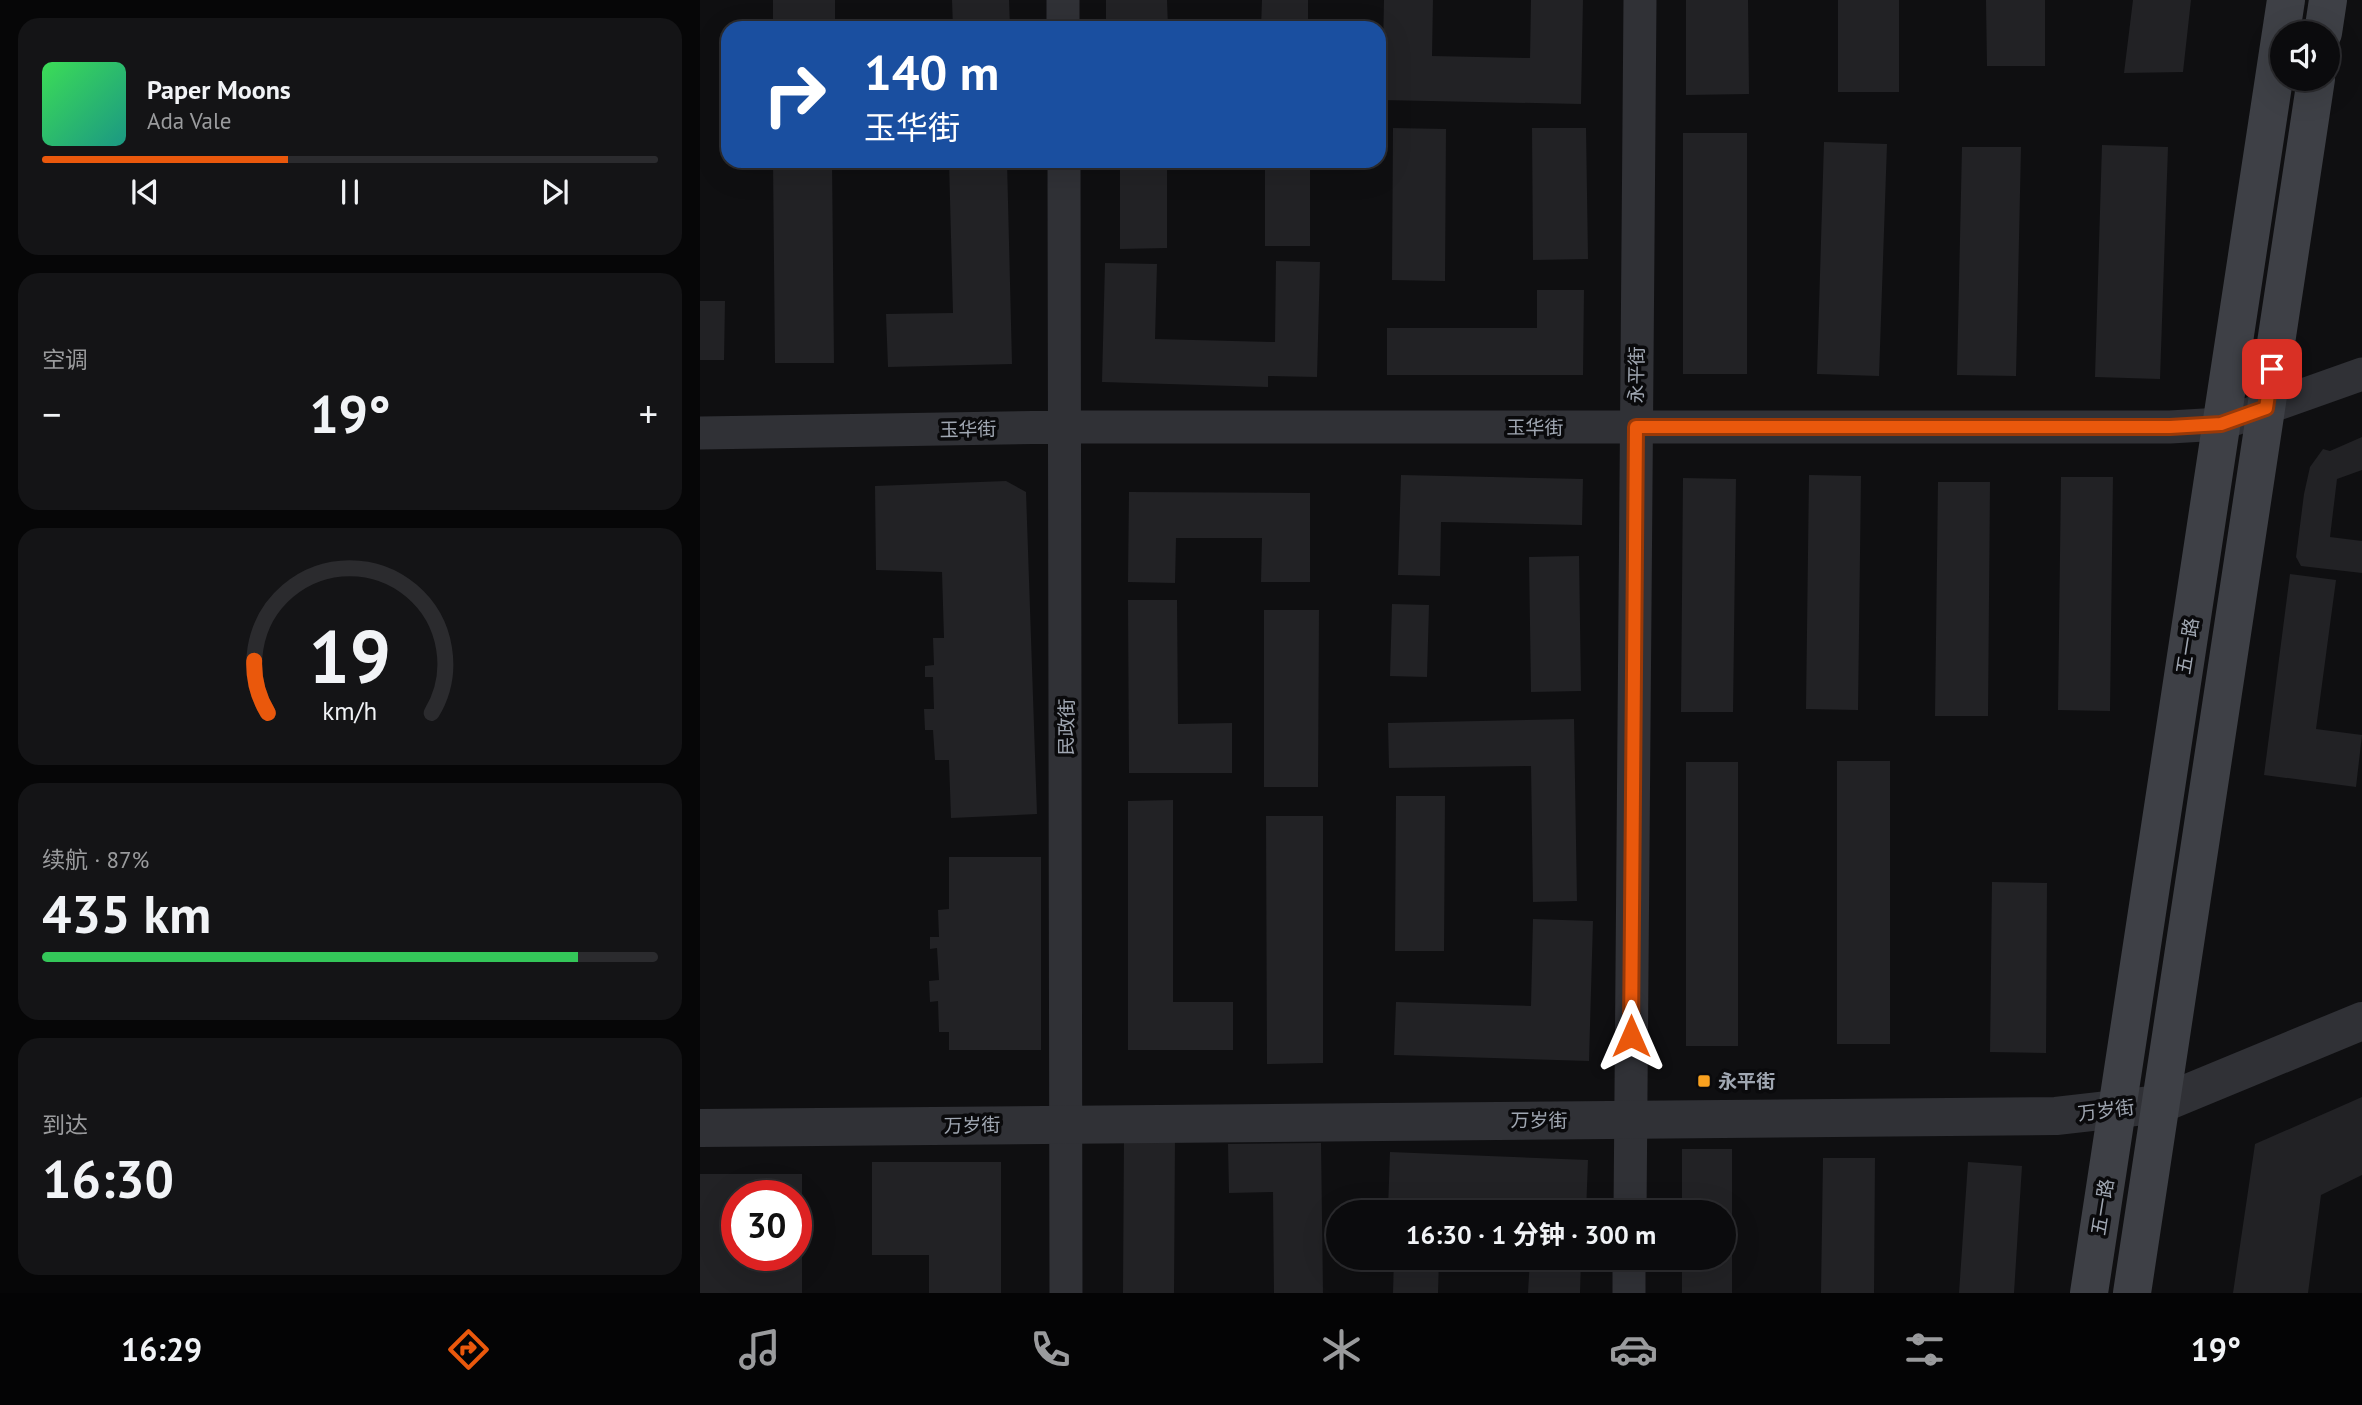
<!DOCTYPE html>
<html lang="zh">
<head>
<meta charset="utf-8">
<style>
  :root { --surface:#0b0b0d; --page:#141416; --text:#f1f3f6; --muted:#9a9b9d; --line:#2b2b2e; --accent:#ea580c }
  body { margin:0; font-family:"PT Sans","Noto Sans SC",sans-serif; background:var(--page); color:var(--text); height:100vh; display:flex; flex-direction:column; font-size:26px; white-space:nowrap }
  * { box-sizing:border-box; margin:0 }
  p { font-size:23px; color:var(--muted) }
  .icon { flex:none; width:38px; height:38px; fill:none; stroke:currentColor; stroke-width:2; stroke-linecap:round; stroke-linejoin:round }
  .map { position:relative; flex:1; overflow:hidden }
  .side { display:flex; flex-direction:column; gap:18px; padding:18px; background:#060607; width:700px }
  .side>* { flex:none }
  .banner { position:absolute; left:21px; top:21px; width:665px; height:147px; border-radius:21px; box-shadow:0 7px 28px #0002,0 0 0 2px var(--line); background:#1a4fa0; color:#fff; overflow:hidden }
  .buttons { position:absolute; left:1570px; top:21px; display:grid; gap:14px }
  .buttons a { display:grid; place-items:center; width:70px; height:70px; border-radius:50%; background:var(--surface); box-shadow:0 7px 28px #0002,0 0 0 2px var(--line); font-size:35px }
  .speed { position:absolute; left:21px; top:1180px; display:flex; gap:14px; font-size:35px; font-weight:700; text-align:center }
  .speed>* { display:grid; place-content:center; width:91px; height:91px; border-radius:50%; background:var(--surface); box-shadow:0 7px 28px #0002,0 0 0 2px var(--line); line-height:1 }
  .speed .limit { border:10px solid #d22; background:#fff; color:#111 }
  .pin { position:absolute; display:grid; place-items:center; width:60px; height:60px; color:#fff; margin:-30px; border-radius:14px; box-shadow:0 4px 10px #0006 }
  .me { position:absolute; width:77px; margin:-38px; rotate:0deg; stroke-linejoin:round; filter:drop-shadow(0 0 5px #0008) }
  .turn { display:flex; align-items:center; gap:24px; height:147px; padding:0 28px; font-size:32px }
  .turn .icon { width:91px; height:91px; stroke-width:2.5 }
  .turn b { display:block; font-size:49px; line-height:60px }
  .big { font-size:52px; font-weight:700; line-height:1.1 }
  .side .widget { flex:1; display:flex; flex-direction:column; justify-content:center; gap:10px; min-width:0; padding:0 24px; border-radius:21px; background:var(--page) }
  .side .dial { align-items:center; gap:0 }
  .dial svg { height:182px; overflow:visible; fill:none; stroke:var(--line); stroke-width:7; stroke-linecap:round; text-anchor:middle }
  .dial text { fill:var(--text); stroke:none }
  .song { display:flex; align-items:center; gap:21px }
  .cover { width:84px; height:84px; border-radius:10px; background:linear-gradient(135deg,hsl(130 70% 55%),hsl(170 70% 35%)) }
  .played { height:7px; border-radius:4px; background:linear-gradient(90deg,var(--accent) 40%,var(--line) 40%) }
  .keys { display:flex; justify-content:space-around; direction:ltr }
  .heat { display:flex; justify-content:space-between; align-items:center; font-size:38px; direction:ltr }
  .charge { height:10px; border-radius:5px; background:linear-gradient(90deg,#34c759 87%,var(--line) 0) }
  .trip { position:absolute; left:626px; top:1200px; width:410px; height:70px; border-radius:35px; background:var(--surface); box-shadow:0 7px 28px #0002,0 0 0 2px var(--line); font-weight:700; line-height:70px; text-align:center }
  .tabs { display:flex; height:112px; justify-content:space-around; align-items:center; background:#040405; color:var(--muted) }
  .tabs .icon { width:49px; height:49px }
  .tabs .current { color:var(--accent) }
  .tabs b { font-size:32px; color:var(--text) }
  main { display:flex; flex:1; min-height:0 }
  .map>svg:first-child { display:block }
  .building { fill:#222225; fill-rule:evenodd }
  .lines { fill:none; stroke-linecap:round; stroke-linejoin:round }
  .minor { stroke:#303136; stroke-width:33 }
  .tertiary { stroke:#303136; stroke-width:38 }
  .secondary { stroke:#3e4046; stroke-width:38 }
  .route-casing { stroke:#983908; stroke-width:18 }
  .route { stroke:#ea580c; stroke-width:12 }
  .poi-dot { fill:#f9a11f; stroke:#0a0a0c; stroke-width:2.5 }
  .labels { text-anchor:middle; stroke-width:7; stroke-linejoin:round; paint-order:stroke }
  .street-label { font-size:19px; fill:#a0a7b2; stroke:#0a0a0c }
  .poi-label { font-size:19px; font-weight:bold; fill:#a0a7b2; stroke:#0a0a0c; text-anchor:start }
</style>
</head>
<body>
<main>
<section class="side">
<div class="widget">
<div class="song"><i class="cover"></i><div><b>Paper Moons</b><p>Ada Vale</p></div></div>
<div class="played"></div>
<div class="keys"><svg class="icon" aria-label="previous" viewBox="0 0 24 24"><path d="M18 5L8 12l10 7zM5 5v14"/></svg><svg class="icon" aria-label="pause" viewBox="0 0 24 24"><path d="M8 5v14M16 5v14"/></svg><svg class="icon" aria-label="next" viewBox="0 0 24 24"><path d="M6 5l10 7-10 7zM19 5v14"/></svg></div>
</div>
<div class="widget"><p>空调</p>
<div class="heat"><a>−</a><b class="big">19°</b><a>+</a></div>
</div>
<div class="widget dial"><svg viewBox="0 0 100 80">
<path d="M14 69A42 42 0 1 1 86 69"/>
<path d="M14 69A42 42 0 0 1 8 46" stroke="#ea580c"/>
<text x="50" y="56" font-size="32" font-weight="700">19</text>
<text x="50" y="72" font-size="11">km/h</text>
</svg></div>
<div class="widget"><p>续航 · 87%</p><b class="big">435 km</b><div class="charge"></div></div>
<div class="widget"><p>到达</p><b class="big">16:30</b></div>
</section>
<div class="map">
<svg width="1662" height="1293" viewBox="0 0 1662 1293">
  <rect width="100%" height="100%" fill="#0f0f11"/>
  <path class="building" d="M73,0H135V28H73Z
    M252,0H309L310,28H253Z
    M406,0H467L468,28H406Z
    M562,0H608V28H561Z
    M684,0H733L732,56L830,58L831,0H883L881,104L682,100Z
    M986,0H1048L1049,94L986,95Z
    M1138,0H1199V92H1138Z
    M1286,0H1345V66H1287Z
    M1433,0H1491L1483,72L1424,73Z
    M693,128L746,129L745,281L692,280Z
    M832,128H886L888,259L833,260Z
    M983,133H1047V374H983Z
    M1124,142L1187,144L1179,376L1117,374Z
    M1402,145L1468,147L1460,379L1395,377Z
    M1262,147H1321L1316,376L1257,375Z
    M73,161H132L134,363H75Z
    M249,161H307L312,364L188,367L186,314L253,313Z
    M420,161H467V248L420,249Z
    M565,161H610V246H565Z
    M576,261L620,262L617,377L568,376V387L402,382L405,263L457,264L455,339L575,342Z
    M837,290H884L883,375H687V328H837Z
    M0,301H25L24,360H0Z
    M1662,437V470L1637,479L1630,537L1662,541V573L1601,566L1596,557L1604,494L1610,467L1623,449L1630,451Z
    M701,475L883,479L882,525L741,522L740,576L698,575Z
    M1109,475L1161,476L1158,710L1106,709Z
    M1361,477H1413L1410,711L1358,710Z
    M983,478L1036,479L1033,712H981Z
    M306,481L326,492L337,814L251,818L249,760H235L233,730H225L224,709H234L233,677H225V666L234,665L233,638H244L242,572L176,570L175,486Z
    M1238,482H1290L1288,716H1235Z
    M429,492L610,493V582H561L562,538H476L475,583L428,582Z
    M879,556L881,691L831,692L829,557Z
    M1590,574L1636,580L1616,729L1662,735L1656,787L1564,775Z
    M428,600H477L478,724L532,723V773H429Z
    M692,604L729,605L727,677L690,676Z
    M564,610H619L618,787H564Z
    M874,719L877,901L833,902L831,766L689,768L688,723Z
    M1137,761H1190V1044H1137Z
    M986,762H1038V1046H986Z
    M696,796H745L744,951H695Z
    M473,800V1002H533V1050H428V801Z
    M566,816H623V1063L567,1064Z
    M249,857H341V1050H249V1032H239L238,1001L230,1002L229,981L239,980L237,948L230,949V937H239L238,910L249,909Z
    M1292,882L1347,883L1346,1053L1290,1052Z
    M833,919L893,921L889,1061L694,1055L696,1002L831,1006Z
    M1662,1097V1175L1621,1195L1608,1293H1533L1555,1144Z
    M424,1137L475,1138L474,1293H423Z
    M621,1143L623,1293H574L573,1192L529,1193L528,1144Z
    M982,1149H1032V1293H982V1258H1024V1213H982Z
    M690,1152L888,1160L886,1213L688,1210Z
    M1123,1158H1175L1174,1293H1121Z
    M172,1162H301V1293H229V1255H172Z
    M1268,1162L1322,1166L1314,1293H1259Z
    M0,1174H102V1293H0ZM37,1195H96V1255H37Z
    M694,1258H739L738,1293H693Z
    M830,1258H881L880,1293H828Z"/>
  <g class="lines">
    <path class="minor" d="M363,0V28
      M364,161L366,1293
      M0,433L365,427H1470L1521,424L1662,374
      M930,1213L940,0
      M929,1293V1258"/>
    <path class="tertiary" d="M0,1128L1356,1116L1461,1104L1662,1021"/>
    <path class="secondary" d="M1623,33L1628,0
      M1389,1293L1586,0
      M1432,1293L1616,79"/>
  </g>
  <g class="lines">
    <g class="route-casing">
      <path id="route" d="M931,1036L936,427H1470L1521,424L1566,408L1572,369"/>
    </g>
    <use href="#route" class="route"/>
  </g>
  <rect class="poi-dot" x="997" y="1074" width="14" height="14" rx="3.5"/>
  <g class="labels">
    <g class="street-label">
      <text transform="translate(936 375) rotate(-89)" y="7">永平街</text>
      <text x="835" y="434">玉华街</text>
      <text transform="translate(268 429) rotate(-1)" y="7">玉华街</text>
      <text transform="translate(1487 646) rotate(-81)" y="7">五一路</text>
      <text transform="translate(366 727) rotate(-90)" y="7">民政街</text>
      <text transform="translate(1406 1110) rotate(-7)" y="7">万岁街</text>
      <text x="839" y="1127">万岁街</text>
      <text transform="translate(272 1125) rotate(-1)" y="7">万岁街</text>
      <text transform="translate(1402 1207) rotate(-81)" y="7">五一路</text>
    </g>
    <g class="poi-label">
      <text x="1018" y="1088">永平街</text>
    </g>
  </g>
</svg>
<div class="buttons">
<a><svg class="icon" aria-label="sound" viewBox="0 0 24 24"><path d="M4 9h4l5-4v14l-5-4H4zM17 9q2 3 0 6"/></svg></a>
</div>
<div class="speed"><div class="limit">30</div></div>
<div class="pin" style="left:1572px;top:369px;background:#d93025"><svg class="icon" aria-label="arrive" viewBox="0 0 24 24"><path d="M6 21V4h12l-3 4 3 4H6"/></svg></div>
<svg class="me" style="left:931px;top:1036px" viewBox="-20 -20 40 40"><path d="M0-17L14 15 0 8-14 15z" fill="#ea580c" stroke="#fff" stroke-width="4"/></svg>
<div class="trip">16:30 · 1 分钟 · 300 m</div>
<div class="banner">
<div class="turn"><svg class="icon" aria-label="right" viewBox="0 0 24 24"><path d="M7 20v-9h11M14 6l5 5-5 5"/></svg><div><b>140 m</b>玉华街</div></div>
</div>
</div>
</main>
<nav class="tabs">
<b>16:29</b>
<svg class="icon current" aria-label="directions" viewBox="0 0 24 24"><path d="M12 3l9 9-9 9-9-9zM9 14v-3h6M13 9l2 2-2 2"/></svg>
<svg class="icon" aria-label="music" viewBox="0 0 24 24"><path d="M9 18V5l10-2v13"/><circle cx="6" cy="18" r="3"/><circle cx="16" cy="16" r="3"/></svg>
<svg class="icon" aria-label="phone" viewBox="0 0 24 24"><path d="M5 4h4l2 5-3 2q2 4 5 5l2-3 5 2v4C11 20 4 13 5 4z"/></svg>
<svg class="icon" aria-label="climate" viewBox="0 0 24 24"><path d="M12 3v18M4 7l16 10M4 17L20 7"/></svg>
<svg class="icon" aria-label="car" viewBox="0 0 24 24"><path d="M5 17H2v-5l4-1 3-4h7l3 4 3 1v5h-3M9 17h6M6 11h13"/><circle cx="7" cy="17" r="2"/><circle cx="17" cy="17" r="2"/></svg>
<svg class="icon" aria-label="filters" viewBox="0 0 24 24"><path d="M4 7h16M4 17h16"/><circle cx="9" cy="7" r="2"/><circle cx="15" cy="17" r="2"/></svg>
<b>19°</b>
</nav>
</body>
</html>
